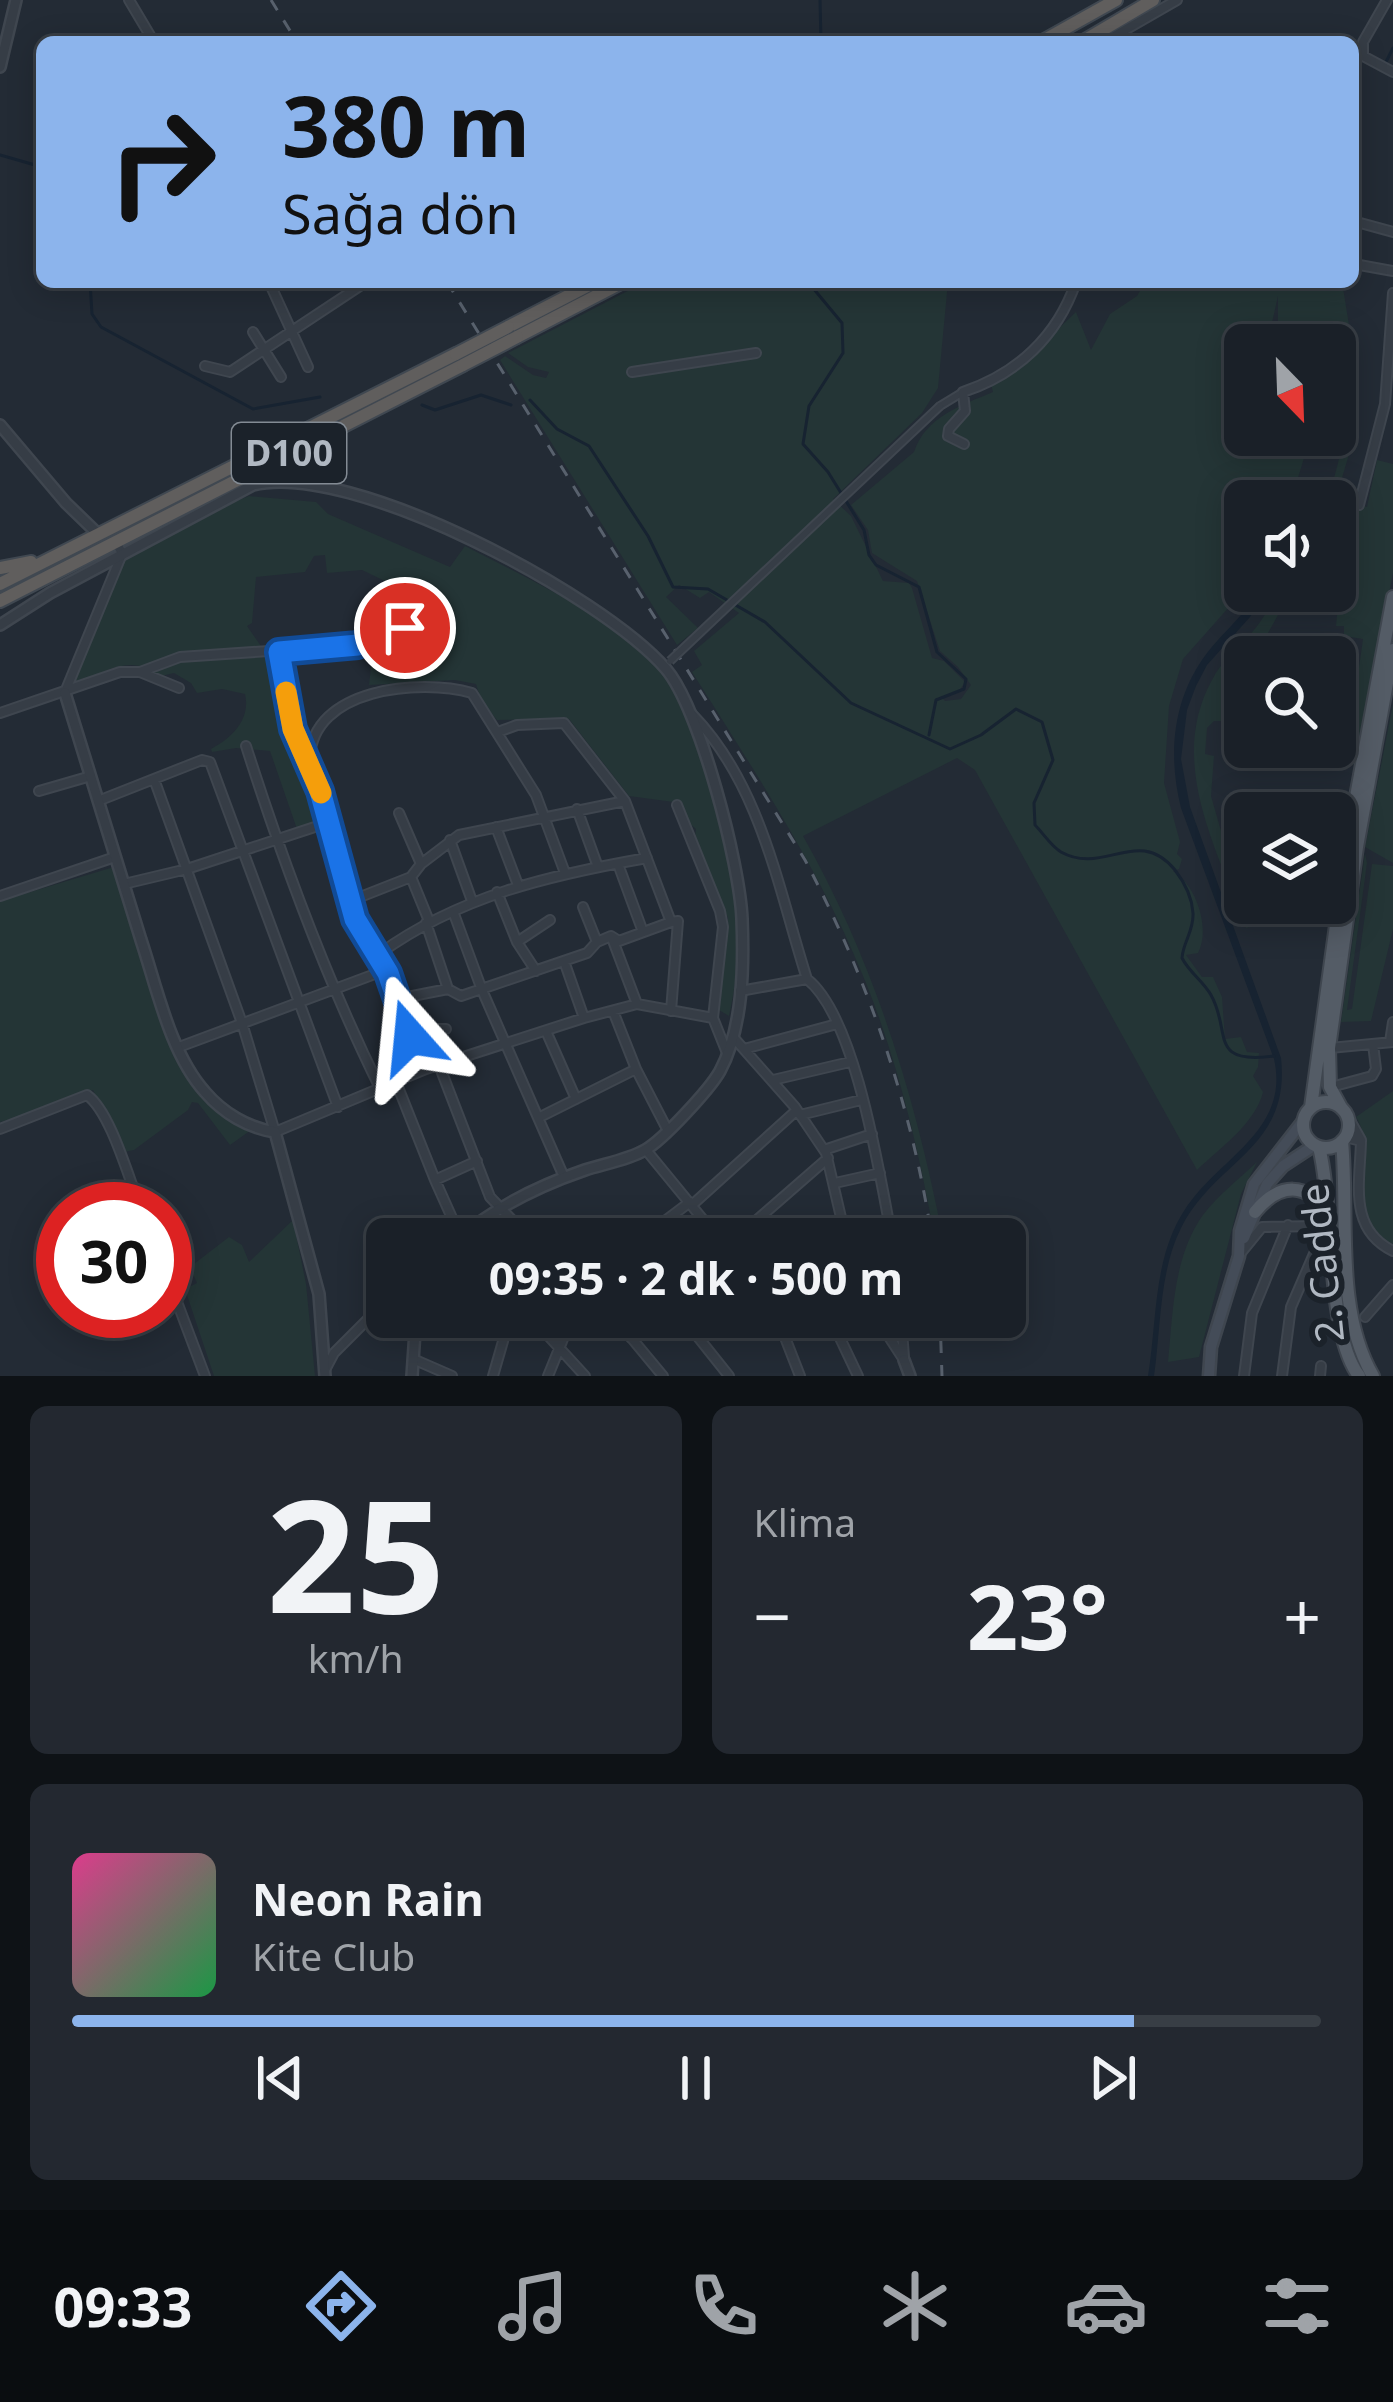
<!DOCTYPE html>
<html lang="tr">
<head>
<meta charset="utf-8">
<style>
  :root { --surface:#1a2028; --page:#232830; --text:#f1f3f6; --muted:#9fa3a8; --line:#383e45; --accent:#8cb4ec }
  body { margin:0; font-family:"Noto Sans",sans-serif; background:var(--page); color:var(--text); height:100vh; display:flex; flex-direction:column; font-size:45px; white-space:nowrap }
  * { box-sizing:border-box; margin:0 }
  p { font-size:39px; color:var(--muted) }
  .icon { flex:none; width:66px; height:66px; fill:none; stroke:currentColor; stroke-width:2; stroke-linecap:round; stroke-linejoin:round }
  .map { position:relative; height:1376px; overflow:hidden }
  .side { display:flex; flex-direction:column; gap:30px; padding:30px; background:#0e1216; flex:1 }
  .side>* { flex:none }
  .banner { position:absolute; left:36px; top:36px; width:1323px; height:252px; border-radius:18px; box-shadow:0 6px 30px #0003,0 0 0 3px var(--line); background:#8cb4ec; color:#111; overflow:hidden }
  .needle { width:78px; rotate:157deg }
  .controls { position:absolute; left:1224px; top:324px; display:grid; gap:24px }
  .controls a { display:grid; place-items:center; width:132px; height:132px; border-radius:18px; background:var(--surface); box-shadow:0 6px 30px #0003,0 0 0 3px var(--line); font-size:60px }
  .speed { position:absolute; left:36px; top:1182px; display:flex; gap:24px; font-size:60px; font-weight:700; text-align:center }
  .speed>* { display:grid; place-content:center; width:156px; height:156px; border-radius:50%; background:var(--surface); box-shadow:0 6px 30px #0003,0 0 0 3px var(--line); line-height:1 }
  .speed .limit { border:18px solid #d22; background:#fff; color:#111 }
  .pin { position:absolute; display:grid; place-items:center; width:102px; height:102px; color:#fff; margin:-51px; border:6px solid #fff; border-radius:50%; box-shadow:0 3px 12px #0007 }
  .me { position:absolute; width:132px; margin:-66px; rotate:342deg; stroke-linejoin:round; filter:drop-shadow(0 0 9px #0008) }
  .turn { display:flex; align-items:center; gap:42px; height:252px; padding:0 48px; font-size:54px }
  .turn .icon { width:156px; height:156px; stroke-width:2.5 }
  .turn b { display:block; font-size:84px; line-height:102px }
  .big { font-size:90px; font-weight:700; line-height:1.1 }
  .side .widget { flex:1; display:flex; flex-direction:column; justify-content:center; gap:18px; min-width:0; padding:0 42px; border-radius:18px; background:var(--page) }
  .side .dial { align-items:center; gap:0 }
  .dial b { font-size:156px; line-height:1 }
  .song { display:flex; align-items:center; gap:36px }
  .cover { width:144px; height:144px; border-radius:18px; background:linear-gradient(135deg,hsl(330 70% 55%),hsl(140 70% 35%)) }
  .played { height:12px; border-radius:6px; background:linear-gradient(90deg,var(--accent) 85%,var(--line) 85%) }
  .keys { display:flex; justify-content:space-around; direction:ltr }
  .heat { display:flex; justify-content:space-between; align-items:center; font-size:66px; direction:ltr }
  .side .tiles { flex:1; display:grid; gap:30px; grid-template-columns:1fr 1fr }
  .widget:last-child { grid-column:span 2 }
  .trip { position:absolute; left:366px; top:1218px; width:660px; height:120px; border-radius:18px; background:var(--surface); box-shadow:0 6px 30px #0003,0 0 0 3px var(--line); font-weight:700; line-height:120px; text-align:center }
  .dock { display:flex; height:192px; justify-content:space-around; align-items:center; background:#0a0d10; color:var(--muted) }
  .dock .icon { width:84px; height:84px }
  .dock .current { color:var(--accent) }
  .dock b { font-size:54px; color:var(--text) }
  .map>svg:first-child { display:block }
  .green { fill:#243536 }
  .water { fill:#172331 }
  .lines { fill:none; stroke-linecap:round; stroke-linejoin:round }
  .stream { stroke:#172331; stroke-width:3 }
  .pedestrian-casing { stroke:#3f464f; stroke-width:10 }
  .minor-casing { stroke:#3f464f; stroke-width:12 }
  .tertiary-casing { stroke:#3f464f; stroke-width:14 }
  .secondary-casing { stroke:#3f464f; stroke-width:15 }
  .primary-casing { stroke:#3f464f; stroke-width:16 }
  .trunk-casing { stroke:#404851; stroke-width:16 }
  .pedestrian { stroke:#363d46; stroke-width:6 }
  .minor { stroke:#363d46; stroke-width:8 }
  .tertiary { stroke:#363d46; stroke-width:9 }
  .secondary { stroke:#444c58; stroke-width:10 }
  .primary { stroke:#545c66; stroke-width:12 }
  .trunk { stroke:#605e5d; stroke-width:12 }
  .rail { stroke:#58616d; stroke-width:3; stroke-dasharray:12 12; stroke-linecap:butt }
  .pedestrian-bridge-casing { stroke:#3f464f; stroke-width:10; stroke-linecap:butt }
  .trunk-bridge-casing { stroke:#404851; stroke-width:16; stroke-linecap:butt }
  .pedestrian-bridge { stroke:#363d46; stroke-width:6 }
  .trunk-bridge { stroke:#605e5d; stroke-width:12 }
  .route-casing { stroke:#114b97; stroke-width:30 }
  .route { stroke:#1a73e8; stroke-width:21 }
  .slow { stroke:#f59e0b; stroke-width:21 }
  .labels { text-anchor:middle; stroke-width:12; stroke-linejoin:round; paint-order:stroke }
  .shield { fill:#1b222a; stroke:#838b94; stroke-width:3 }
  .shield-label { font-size:36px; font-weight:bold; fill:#b0b8c2 }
  .street-label { font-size:39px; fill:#b0b8c2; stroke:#1b222a }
</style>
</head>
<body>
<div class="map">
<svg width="1393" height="1376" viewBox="0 0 1393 1376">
  <rect width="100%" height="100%" fill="#232b35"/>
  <path class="green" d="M645,282H948L938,388L922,413L833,499L851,516L883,581L909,583L912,588L932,658L944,661L965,682L959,691L941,697L945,701L961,699L971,685L958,667L940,651L917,581L872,553L868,530L851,505L914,452C925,417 962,405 993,392L991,384L1016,369L1076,312L1091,350L1110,314L1137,296L1145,282H1342L1349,325L1335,399V345H1294L1278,335V296L1269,336L1277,345H1245V435H1311L1291,501H1245V589L1183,659L1169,706L1164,783L1180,842L1177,854L1182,859L1179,869L1173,871C1196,885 1211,928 1198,953L1186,955L1202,977H1213L1222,997L1225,1039L1241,1037L1247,1052L1259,1053L1258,1067L1253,1076L1263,1092C1255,1124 1220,1148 1197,1170L975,770L957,758L803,836C874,961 916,1098 943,1239H935C919,1151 899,1066 866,983C822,873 755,772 692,672L702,665L694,651L739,613L709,592L700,598L679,585L666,597L698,628L677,645L500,360L505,356L533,375L546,378L549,372L528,367L508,353Z
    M1342,448L1350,451L1336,498L1367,507L1377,460L1393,464V573L1357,760L1352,765L1347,753L1363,639L1344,636V626H1336L1338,605L1284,604L1268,633L1266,657H1245V685L1229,683L1225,721H1214L1207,728L1205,754L1214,756L1211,796L1221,831L1240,834L1238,873L1245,883V903H1249L1252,926L1246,928C1217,849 1167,762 1212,680C1222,660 1239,647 1254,630C1264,618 1271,604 1279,591H1335V501H1328Z
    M249,496L316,502L328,514L450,567L465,546C532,581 627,623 672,684C702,724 735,863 738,914C741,947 736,984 729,1016L719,1010L728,918L695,837L696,829L688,822L681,803L629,796L569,719L497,720L482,703L476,684L455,680L369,685L373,650L427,644L447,611L362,570L327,573L325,555L314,556L305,572L256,577L252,623L247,626L279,672L295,739L311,772L324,819L297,829L270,751L236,748L212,752L211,749C232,738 251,719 245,694L222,689L197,693L191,683L174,673L157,677C137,653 102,670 81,685L75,681L126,557L220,507Z
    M1393,704V863L1365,847Z
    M1365,853L1367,863L1347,1010L1352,1009L1372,864L1393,866V929L1371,1021L1341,1022Z
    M114,867L147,981L183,1067L251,1130L230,1145L198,1103L192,1102L188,1110L134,1150L124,1152L93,1090L39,1112L0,1122V901Z
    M1393,1091V1244C1336,1223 1381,1155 1356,1117Z
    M1257,1162L1241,1194L1199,1357L1168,1362C1173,1313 1173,1257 1203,1215C1218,1195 1239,1179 1257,1162Z
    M293,1220L306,1284L315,1376H214L185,1289L197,1283L190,1267L229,1237L242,1245L249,1262Z"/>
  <path class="water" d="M1258,591H1266L1250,617L1207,665L1196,686L1187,710L1181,759L1190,807L1281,1058C1291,1149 1215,1160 1181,1228C1159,1272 1161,1328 1154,1376H1148C1158,1315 1152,1248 1194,1197C1230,1153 1289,1125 1274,1059L1181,808C1167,752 1173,694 1211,648C1227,629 1245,614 1258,591Z"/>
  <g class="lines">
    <path class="stream" d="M820,0L821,42
      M1386,62L1393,48
      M0,155L42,167
      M90,282L92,314L101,327L253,409L320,397
      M808,282L842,323L843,353L809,406L803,444L828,472L864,530L869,555L876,565L919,587L937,652L966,679L964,689L936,700L929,735
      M530,400L557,429L589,446L648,536L673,587L708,589L765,622L851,703L950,749L981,735L1016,709L1042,722L1053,760L1034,803L1035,825C1043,833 1051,846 1061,852C1104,876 1138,825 1175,870C1185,883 1192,897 1193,913C1194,931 1183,942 1182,958C1189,972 1203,981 1211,995C1232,1032 1207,1065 1274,1056
      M422,405L435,410L481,395L511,405"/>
    <g class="pedestrian-casing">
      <path id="pedestrian" d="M940,406L963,392"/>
    </g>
    <g class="minor-casing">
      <path id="minor" d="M129,0L154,42
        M1387,0L1363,42V56L1393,72
        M1104,42L1177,0
        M1353,221L1393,232
        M1354,264L1393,271
        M269,282L308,367
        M253,332L281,377
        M205,366L230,372L366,282
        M632,372L756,353
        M964,444L948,436L949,429L965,411L963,392C1017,374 1057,337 1076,282
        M1359,505L1385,404L1393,293
        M367,639L370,614
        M279,652L293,729L310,760L355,918L388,972L400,1016L426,1069
        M140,672L180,657L358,645C374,634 389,639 405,628
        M65,692L122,554L116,541
        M0,713L120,672H140L179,688
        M692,714C761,785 778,888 807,979
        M498,732L517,725L564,723L625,801
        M246,746C283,862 326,979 380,1088
        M310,759C311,688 421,678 472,693L536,795L565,873
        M154,779L242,1023L275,1132L426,1069L584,1018L637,1004L713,1018L727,1053
        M39,791L91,776
        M98,801L202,760L210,762L338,1107
        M677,805L720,911L723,927L713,1018
        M577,809L598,867
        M399,813L421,864
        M496,827L518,885
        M450,840L472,901
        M618,864L643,932
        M411,877L429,921
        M124,884L187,869L330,822
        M497,892L517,942L536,971
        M0,896L115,857
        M350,901L411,877L421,864L459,835L625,801L671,922L678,921L671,1011
        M583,907L597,942
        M454,914L482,990L564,1177
        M426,923L448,989
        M612,938L637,1004
        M517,942L550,920
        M379,954C459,896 550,875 647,858
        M564,961L584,1018
        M740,991L807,979C856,1017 880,1177 892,1239
        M397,999L448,989L461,996L587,953L597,942L611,936L619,941L671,922
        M613,1011L636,1069L667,1129
        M546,1031L576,1099
        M409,1036L426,1029H446
        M733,1037L795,1107L826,1153L846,1239
        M1390,1042L1393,1022
        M179,1047L375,974L388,972
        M1330,1048L1393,1042
        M744,1049L837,1024
        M439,1065L490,1197L517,1225L538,1239
        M773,1080L850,1062
        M396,1082L435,1180L477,1161
        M1331,1087L1372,1076L1376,1069L1373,1044
        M800,1115L861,1100
        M1347,1115L1361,1140
        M540,1117L636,1069
        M0,1129L87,1095C111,1112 129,1180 141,1209
        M1345,1137L1361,1141C1360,1183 1348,1229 1393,1251
        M646,1150L719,1239
        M824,1150L872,1134
        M435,1180L461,1238
        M835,1183L880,1173
        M692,1205L797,1110
        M641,1239L690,1202
        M735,1239L828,1158
        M825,1239L844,1227
        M1240,1254L1262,1227L1325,1226
        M165,1270L205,1376
        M531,1317L585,1376
        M614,1317L663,1376
        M682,1317L729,1376
        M777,1317L800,1376
        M830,1317L858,1376
        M876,1317L904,1360
        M901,1317L904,1357
        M1365,1317L1393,1285
        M631,1338L663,1317
        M413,1359L452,1376
        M325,1370L334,1353L387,1300
        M493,1376L510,1317
        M548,1376L572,1317
        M1244,1376L1252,1313L1288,1225
        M1282,1376L1291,1307L1326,1226
        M1320,1376L1321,1366"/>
    </g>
    <g class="tertiary-casing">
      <path id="tertiary" d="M0,67L16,0
        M0,425L66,503L97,533
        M0,625L50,593L253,485C350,460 602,595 666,669C700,709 740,865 742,919C744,967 743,1028 720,1071C710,1089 663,1140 645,1150C628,1160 603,1164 585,1170C538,1186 495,1207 458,1239
        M65,693C91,775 115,858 141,940C157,988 170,1053 205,1092C223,1113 248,1128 275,1132L319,1294L325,1376
        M904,1360L910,1376
        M412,1376L416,1317"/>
    </g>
    <g class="secondary-casing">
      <path id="secondary" d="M1244,1238L1267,1184L1283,1166L1315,1145
        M1209,1376L1211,1347L1239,1256L1240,1231L1254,1184L1303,1121"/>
    </g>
    <g class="primary-casing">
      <path id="primary" d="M1303 1125a23 23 0 1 1 46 0a23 23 0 1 1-46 0Z
        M1311,1107L1347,845L1393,597
        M1342,1109L1330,1087L1329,1048L1357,847L1393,650
        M1342,1141C1349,1215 1334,1309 1373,1376
        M1319,1147C1334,1206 1326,1333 1359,1376
        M1255,1212C1279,1183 1308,1180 1327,1216"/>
    </g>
    <g class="trunk-casing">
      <path id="trunk" d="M1041,42L1116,0
        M1082,42L1153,0
        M508,327L595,282
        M517,337L623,282
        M0,568L31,562
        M0,584L456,354
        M0,601L463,365"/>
    </g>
    <use href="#pedestrian" class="pedestrian"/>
    <use href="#minor" class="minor"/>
    <use href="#tertiary" class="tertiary"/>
    <use href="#secondary" class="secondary"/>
    <use href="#primary" class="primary"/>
    <use href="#trunk" class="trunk"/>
    <path class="rail" d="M271,0L297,42
      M447,282L805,860C868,979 912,1106 932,1239
      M940,1317L942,1376"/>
    <g class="pedestrian-bridge-casing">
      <path id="pedestrian-bridge" d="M670,661L940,406"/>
    </g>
    <g class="trunk-bridge-casing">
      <path id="trunk-bridge" d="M456,354L508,327
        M463,365L517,337"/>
    </g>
    <use href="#pedestrian-bridge" class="pedestrian-bridge"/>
    <use href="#trunk-bridge" class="trunk-bridge"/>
  </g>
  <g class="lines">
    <g class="route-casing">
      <path id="route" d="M405,628L393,636H372L358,645L279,652L293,729L320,791L355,919L388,973L410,1037"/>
    </g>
    <use href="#route" class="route"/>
    <path class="slow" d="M286,692L293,729L321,793"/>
  </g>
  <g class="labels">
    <rect class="shield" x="232" y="423" width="114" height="60" rx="9"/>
    <g class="shield-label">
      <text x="289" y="466">D100</text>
    </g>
    <g class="street-label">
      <text transform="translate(1322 1263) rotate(-96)" y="14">2. Cadde</text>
    </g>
  </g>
</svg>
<div class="controls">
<a><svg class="needle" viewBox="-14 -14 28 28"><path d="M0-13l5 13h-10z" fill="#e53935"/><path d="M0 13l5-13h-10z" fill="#9fa3a8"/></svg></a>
<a><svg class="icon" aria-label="sound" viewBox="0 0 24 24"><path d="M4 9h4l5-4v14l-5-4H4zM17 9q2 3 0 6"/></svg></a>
<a><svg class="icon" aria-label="search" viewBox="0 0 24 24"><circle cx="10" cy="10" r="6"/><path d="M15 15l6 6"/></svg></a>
<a><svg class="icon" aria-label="layers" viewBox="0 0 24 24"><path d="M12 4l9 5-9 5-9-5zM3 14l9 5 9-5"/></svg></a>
</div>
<div class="speed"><div class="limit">30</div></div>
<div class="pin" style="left:405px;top:628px;background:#d93025"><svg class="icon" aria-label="arrive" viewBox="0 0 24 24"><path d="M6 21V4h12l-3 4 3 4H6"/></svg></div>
<svg class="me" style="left:410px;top:1037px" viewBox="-20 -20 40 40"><path d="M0-17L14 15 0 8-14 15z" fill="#1a73e8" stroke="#fff" stroke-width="4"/></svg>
<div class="trip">09:35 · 2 dk · 500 m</div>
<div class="banner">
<div class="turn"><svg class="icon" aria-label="right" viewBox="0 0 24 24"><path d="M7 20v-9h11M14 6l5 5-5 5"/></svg><div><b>380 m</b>Sağa dön</div></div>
</div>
</div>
<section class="side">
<div class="tiles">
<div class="widget dial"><b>25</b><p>km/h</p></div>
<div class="widget"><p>Klima</p>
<div class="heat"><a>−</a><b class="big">23°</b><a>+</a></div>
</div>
<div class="widget">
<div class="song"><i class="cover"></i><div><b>Neon Rain</b><p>Kite Club</p></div></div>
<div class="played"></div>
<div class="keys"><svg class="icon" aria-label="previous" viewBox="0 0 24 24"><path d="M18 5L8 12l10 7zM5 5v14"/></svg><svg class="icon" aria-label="pause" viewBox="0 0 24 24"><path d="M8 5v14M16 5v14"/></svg><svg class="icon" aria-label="next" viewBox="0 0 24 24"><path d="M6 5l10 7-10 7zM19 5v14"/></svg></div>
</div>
</div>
</section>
<nav class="dock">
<b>09:33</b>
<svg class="icon current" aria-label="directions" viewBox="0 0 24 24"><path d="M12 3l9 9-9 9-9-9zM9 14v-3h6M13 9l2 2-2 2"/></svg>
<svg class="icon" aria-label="music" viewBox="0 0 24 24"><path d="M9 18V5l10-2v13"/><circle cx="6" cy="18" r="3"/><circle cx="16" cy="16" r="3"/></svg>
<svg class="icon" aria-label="phone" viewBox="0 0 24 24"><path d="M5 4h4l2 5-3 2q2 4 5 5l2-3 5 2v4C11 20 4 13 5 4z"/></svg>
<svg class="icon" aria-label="climate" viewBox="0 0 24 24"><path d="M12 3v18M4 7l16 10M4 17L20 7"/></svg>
<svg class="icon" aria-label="car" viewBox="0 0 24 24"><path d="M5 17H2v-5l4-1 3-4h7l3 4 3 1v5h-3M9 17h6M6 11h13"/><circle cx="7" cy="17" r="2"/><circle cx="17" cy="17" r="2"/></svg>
<svg class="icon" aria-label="filters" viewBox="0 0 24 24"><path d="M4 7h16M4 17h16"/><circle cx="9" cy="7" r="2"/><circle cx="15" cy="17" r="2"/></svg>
</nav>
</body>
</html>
